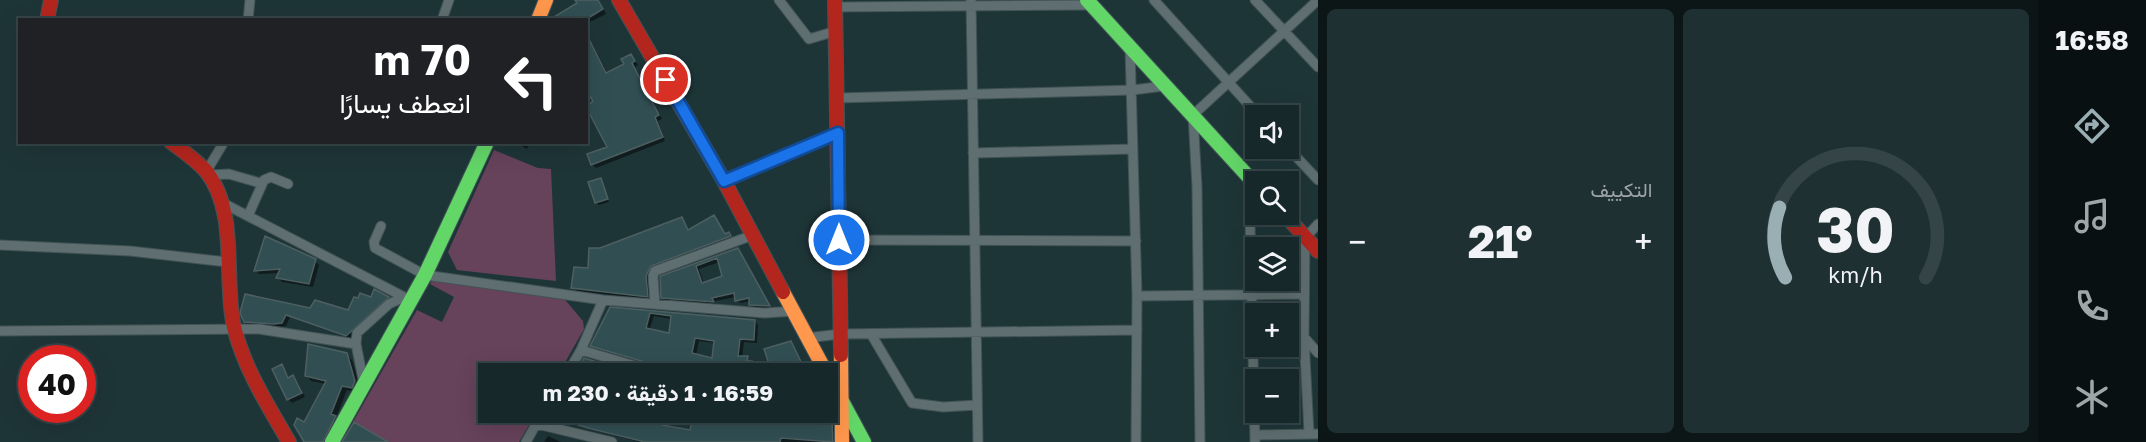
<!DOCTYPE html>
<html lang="ar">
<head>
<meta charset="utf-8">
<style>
  :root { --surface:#16282a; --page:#1f3032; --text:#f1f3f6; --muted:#9ea6a8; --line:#354447; --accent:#99afb3 }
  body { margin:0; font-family:"Golos Text",Vazirmatn,sans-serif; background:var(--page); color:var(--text); direction:rtl; height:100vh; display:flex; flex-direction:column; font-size:22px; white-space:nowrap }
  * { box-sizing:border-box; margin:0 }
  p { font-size:20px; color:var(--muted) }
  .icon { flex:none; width:33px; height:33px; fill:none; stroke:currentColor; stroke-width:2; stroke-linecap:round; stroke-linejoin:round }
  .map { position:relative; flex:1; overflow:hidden; direction:ltr }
  .side { display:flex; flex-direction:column; gap:9px; padding:9px; background:#0c1617; width:720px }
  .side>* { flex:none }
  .banner { position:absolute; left:18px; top:18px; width:570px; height:126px; border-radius:0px; box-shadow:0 6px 24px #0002,0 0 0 2px var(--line); direction:rtl; background:#202124; color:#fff; overflow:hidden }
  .tools { position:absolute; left:1245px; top:105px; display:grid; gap:12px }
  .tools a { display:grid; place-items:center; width:54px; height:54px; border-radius:0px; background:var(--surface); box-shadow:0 6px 24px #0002,0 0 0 2px var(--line); font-size:30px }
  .speed { position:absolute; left:18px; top:345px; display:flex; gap:12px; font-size:30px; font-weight:700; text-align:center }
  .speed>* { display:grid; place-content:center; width:78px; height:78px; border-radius:50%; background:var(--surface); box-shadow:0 6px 24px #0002,0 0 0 2px var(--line); line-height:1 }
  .speed .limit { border:9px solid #d22; background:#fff; color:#111 }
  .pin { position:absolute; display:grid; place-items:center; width:51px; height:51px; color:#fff; margin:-26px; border:3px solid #fff; border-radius:50%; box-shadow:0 2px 6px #0007 }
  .me { position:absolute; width:66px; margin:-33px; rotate:0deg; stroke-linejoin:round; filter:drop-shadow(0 0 4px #0008) }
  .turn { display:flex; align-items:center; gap:21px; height:126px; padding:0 18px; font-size:27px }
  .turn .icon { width:78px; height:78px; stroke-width:2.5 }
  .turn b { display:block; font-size:42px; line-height:51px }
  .big { font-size:45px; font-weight:700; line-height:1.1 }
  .side .widget { flex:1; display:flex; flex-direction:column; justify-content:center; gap:9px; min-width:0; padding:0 21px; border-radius:9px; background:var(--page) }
  .side .dial { align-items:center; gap:0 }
  .dial svg { height:156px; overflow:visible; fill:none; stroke:var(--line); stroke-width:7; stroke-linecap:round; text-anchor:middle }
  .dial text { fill:var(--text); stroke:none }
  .heat { display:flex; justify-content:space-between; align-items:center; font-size:33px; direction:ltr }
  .side .tiles { flex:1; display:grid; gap:9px; grid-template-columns:repeat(2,1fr) }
  .trip { position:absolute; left:478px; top:363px; width:360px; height:60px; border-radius:0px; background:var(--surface); box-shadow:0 6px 24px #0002,0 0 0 2px var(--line); font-weight:700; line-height:60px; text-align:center; direction:rtl }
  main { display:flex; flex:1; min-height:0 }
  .menu { display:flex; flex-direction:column; width:108px; justify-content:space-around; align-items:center; background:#091011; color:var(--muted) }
  .menu .icon { width:42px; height:42px }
  .menu .on { color:var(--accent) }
  .menu b { font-size:27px; color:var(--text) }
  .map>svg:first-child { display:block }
  .green { fill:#66425b }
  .shadow { fill:#0007; fill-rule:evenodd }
  .building { fill:#314f53; stroke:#4d5f61; stroke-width:1.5; fill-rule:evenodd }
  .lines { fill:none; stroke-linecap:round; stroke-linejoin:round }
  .street-casing { stroke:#415355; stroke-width:11 }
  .fast-casing { stroke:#415355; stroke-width:16 }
  .slow-casing { stroke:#415355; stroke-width:16 }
  .jam-casing { stroke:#415355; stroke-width:16 }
  .street { stroke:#5f6e70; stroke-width:9 }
  .fast { stroke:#63d668; stroke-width:14 }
  .slow { stroke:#ff974d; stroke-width:14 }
  .jam { stroke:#b3261e; stroke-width:14 }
  .route-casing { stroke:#114b97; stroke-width:15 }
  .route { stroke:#1a73e8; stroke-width:10 }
</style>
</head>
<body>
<main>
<nav class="menu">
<b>16:58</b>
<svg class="icon on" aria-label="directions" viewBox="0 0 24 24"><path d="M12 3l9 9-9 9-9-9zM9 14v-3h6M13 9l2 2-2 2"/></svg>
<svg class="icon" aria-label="music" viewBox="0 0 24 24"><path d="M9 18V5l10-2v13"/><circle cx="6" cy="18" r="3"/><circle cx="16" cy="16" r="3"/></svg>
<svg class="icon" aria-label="phone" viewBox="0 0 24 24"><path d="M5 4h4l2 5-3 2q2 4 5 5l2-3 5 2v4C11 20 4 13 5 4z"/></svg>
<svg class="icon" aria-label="climate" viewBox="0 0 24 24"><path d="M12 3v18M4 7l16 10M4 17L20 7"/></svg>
</nav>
<section class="side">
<div class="tiles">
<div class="widget dial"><svg viewBox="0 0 100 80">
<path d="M14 69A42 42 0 1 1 86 69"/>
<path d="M14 69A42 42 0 0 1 11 33" stroke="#99afb3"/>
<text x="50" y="56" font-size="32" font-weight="700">30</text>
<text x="50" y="72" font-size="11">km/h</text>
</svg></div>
<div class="widget"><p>التكييف</p>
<div class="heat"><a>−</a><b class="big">21°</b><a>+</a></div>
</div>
</div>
</section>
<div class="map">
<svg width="1318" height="442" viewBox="0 0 1318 442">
  <rect width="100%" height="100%" fill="#1e3538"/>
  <path class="green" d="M494,150L538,168L551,169L556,281L457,270L448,252Z
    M432,281L561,295L583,321L584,329L559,373L489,374V412L536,413L519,442H385L353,422L417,310L442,322L454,297L430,284Z"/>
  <path class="shadow" d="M577,0H599L606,14L586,24V20H549L579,4Z
    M586,32L608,74L626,65L631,55L634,59L638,65L635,67L662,119L658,121L665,141L596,168L592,164L609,147L594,118L592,119L586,112V106L595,102L586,87Z
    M515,142H530L527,149Z
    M601,180L609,202L599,205L596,203Z
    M714,217L726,235L729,234L733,238L655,270L651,300L577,291L573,287L589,270L601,249L682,219L689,230Z
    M737,250L772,308H754L751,301L740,303L736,297L715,301L716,305L666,301L663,297L662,277ZM720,262L724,277L704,284L699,269Z
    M315,261L319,265L313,287L282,282L278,278L280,273L259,274L256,270Z
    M388,298L391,301L350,338L290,317L286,326L278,327L247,325L244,321L311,310L349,312Z
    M611,309L755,321L758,325L757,343L744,342L742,358L751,362L755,371L774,372L790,342L805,369H808L813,374H671V371L596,349L592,345ZM654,316L672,319L670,335L649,331ZM699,341L715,343L713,360L696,355Z
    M346,355L352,360L360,387L357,393L347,390L336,418L340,422L330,442H305V424L326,384L311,381L306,375Z
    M282,366L290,379L293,377L297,381L305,397L292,403L288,399Z
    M554,412H668L666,427L691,431L695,412H801L812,415L811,412H826L822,417L836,425L837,442H639L556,420L552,416Z
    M548,436L561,442H544Z"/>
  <path class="building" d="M575,0H598L603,9L585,20H549L577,3Z
    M586,33L606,73L624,64L621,59L631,54L635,61L632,63L659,115L655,117L663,137L591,165L587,154L607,147L586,107L593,101L586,90Z
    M601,178L608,199L595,203L588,182Z
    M714,215L725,234L729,232L731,236L651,266L646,276L648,297L571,288L574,267L588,268L589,248H600L682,217L688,230Z
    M265,236L316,259L309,284L276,278L280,269L254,271Z
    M738,248L770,306L749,305V298L735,301L734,293L712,298L714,302L661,298L660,276ZM717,258L722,276L702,283L696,266Z
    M374,289L389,297L346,336L286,315L282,323L274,324L244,322L240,313L245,294L310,308L315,300L348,310L354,297L358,298L360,293L371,297Z
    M610,307L755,320L754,340L740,339L738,356H748L747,361H752L751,374H670L665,368L590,346ZM650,313L671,316L669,333L646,328ZM695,338L714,341L712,358L692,353Z
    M791,341L803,366L772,373L764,349Z
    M308,344L347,353L355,381L352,388L342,386L331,414L336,416L323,442H304L294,425L297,418L304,422L326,381L305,376Z
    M584,358L637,374H576Z
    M282,364L288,378L293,375L302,393L287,400L272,369Z
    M550,412H664L662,425L690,430L694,412L816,413L832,420L833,442L781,438L780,442H645L588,428L549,416Z
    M354,422L388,442H342Z"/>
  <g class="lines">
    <g class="street-casing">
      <path id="street" d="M779,0L809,39L836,31
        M971,0L978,442
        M1154,0L1259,116
        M1255,0L1318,67
        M835,7L1092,5
        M248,20L250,0
        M442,20L449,0
        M1130,48L1137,296L1136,442
        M838,98L1133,90L1164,86
        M1288,148L1318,180
        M973,153L1133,149
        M206,172L224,142
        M209,175L229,174L260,183
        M1249,178L1255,442
        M724,181L838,133
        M219,201L404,297
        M248,216L264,180L271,177L288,184
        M381,226L374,242L375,248L425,275L603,300L765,313L795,311
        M839,240L1136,241
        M0,245L130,251L227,262
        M1137,296L1304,294
        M655,304L653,276L655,271L753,235
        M0,331L259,329L356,344
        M871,334L912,403L943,407L977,405
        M1304,337L1318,353
        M807,338L840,334L1137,330
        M581,350L663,374
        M567,374L581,350L603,300
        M364,384L356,344L357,333L389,304L404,297L407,299
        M828,412L842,415
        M537,424L612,442
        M1309,433L1304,337L1305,238L1318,224
        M1255,435L1318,434
        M526,442L543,412
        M1200,442L1197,187L1193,115L1318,0"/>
    </g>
    <g class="fast-casing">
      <path id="fast" d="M1087,0L1256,185
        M828,375L864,442
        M332,442L425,275L487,142"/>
    </g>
    <g class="slow-casing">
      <path id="slow" d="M538,20L546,0
        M783,292L827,374
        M841,355L842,442"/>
    </g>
    <g class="jam-casing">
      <path id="jam" d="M619,0L724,181L783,292
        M835,0L841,355
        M47,20L51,0
        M171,142C183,151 196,160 206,171C239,213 223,278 234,327C244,368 268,406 289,442
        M1284,214L1318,251"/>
    </g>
    <use href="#street" class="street"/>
    <use href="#fast" class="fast"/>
    <use href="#slow" class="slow"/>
    <use href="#jam" class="jam"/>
  </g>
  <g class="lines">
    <g class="route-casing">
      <path id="route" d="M666,80L724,181L838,133L839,240"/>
    </g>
    <use href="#route" class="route"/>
  </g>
</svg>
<div class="tools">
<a><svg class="icon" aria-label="sound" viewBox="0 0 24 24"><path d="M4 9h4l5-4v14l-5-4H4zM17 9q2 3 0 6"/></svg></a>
<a><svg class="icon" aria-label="search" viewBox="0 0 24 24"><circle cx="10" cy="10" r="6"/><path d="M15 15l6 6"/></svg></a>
<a><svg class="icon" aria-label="layers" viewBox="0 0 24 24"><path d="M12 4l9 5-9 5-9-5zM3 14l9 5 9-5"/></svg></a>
<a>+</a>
<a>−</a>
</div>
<div class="speed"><div class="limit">40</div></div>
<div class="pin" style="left:666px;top:80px;background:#d93025"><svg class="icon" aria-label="arrive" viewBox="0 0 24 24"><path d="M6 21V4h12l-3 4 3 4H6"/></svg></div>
<svg class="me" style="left:839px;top:240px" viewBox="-20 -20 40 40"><circle r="17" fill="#1a73e8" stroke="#fff" stroke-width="3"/><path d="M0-11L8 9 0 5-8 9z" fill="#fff"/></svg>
<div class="trip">16:59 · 1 دقيقة · 230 m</div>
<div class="banner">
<div class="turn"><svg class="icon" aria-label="left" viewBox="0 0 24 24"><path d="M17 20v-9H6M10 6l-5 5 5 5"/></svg><div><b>70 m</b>انعطف يسارًا</div></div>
</div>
</div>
</main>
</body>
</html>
